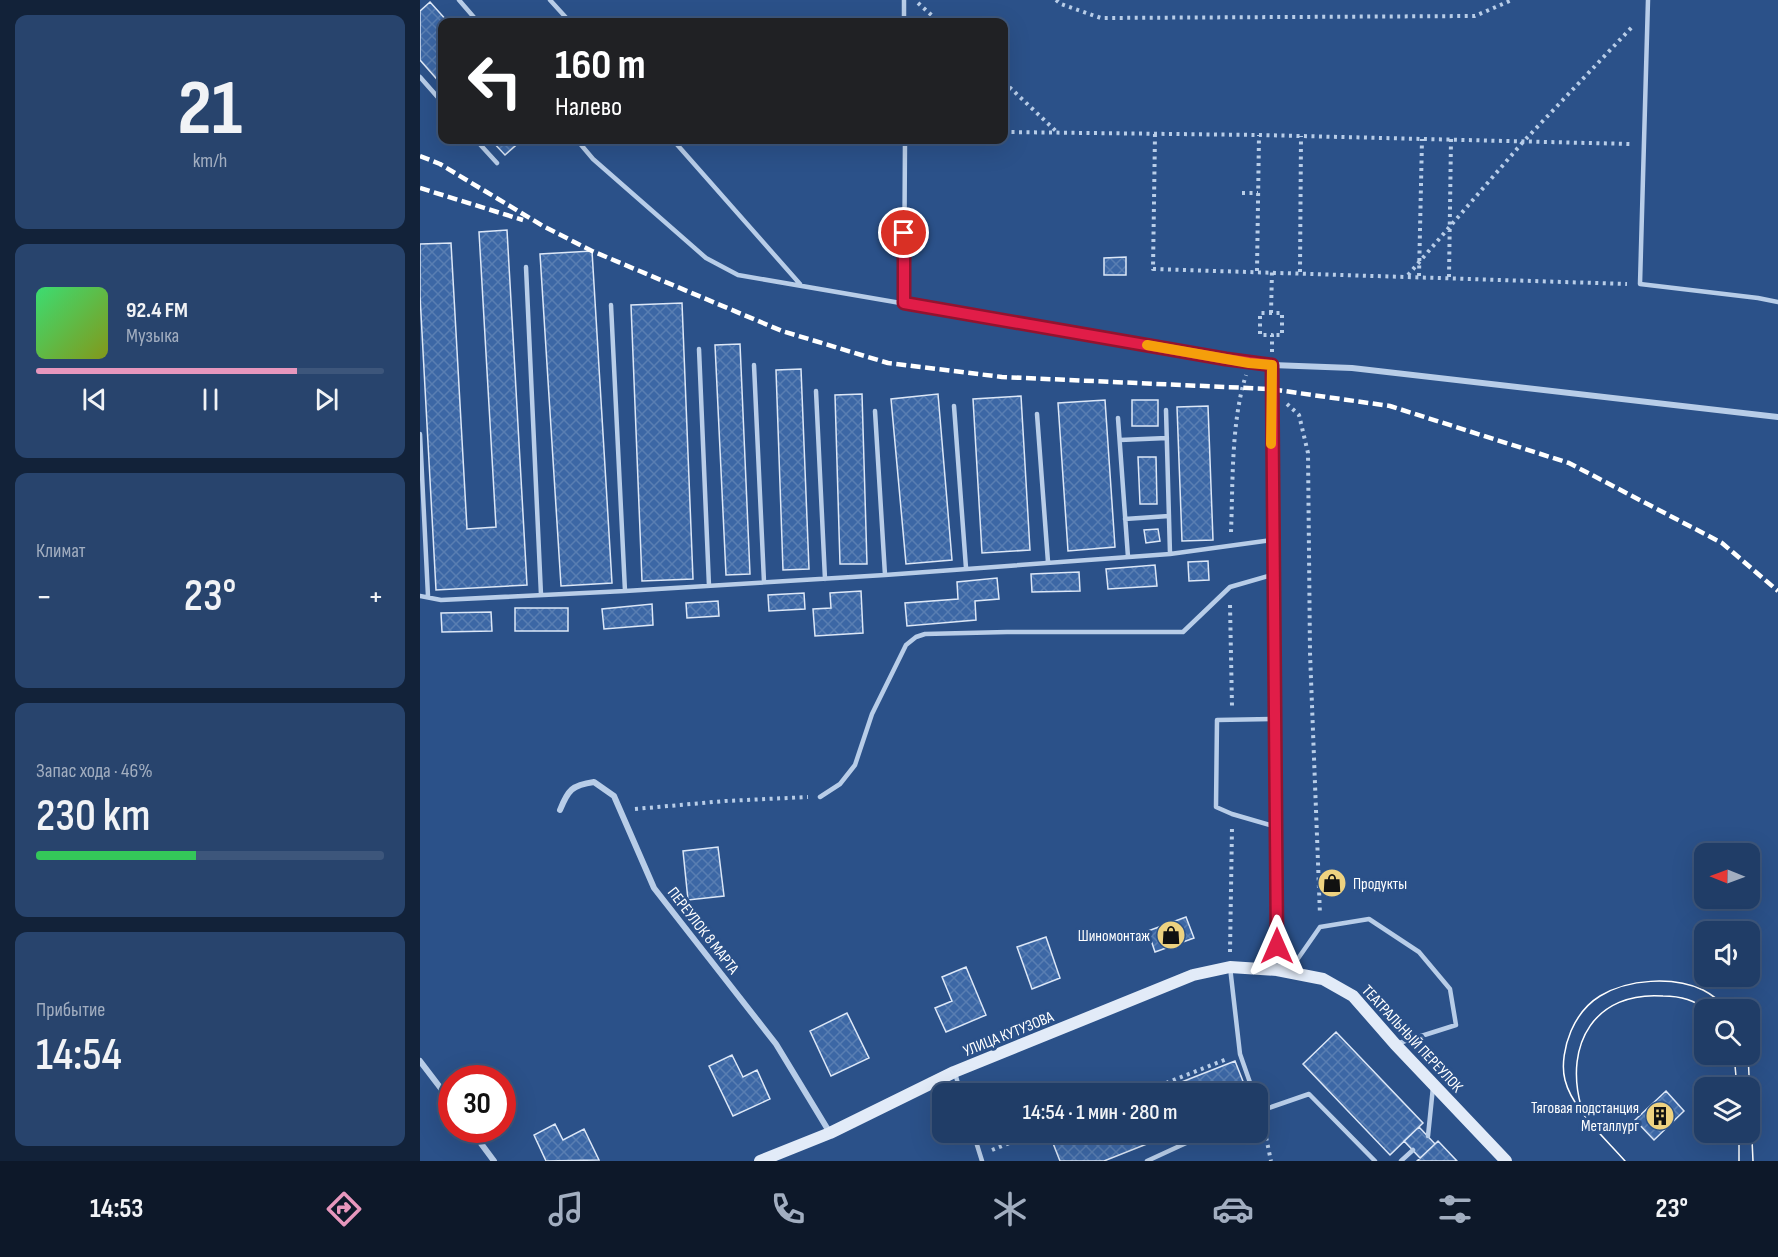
<!DOCTYPE html>
<html lang="ru">
<head>
<meta charset="utf-8">
<style>
  :root { --surface:#203d67; --page:#28446d; --text:#f1f3f6; --muted:#a2aec0; --line:#3d567b; --accent:#e797bd }
  body { margin:0; font-family:"Sofia Sans Condensed",sans-serif; background:var(--page); color:var(--text); height:100vh; display:flex; flex-direction:column; font-size:22px; white-space:nowrap }
  * { box-sizing:border-box; margin:0 }
  p { font-size:20px; color:var(--muted) }
  .icon { flex:none; width:33px; height:33px; fill:none; stroke:currentColor; stroke-width:2; stroke-linecap:round; stroke-linejoin:round }
  .map { position:relative; flex:1; overflow:hidden }
  .drawer { display:flex; flex-direction:column; gap:15px; padding:15px; background:#122239; width:420px }
  .drawer>* { flex:none }
  .banner { position:absolute; left:18px; top:18px; width:570px; height:126px; border-radius:12px; box-shadow:0 6px 24px #0002,0 0 0 2px var(--line); background:#202124; color:#fff; overflow:hidden }
  .needle { width:39px; rotate:271deg }
  .tools { position:absolute; left:1274px; top:843px; display:grid; gap:12px }
  .tools a { display:grid; place-items:center; width:66px; height:66px; border-radius:12px; background:var(--surface); box-shadow:0 6px 24px #0002,0 0 0 2px var(--line); font-size:30px }
  .speed { position:absolute; left:18px; top:1065px; display:flex; gap:12px; font-size:30px; font-weight:700; text-align:center }
  .speed>* { display:grid; place-content:center; width:78px; height:78px; border-radius:50%; background:var(--surface); box-shadow:0 6px 24px #0002,0 0 0 2px var(--line); line-height:1 }
  .speed .limit { border:9px solid #d22; background:#fff; color:#111 }
  .pin { position:absolute; display:grid; place-items:center; width:51px; height:51px; color:#fff; margin:-26px; border:3px solid #fff; border-radius:50%; box-shadow:0 2px 6px #0007 }
  .me { position:absolute; width:66px; margin:-33px; rotate:0deg; stroke-linejoin:round; filter:drop-shadow(0 0 4px #0008) }
  .turn { display:flex; align-items:center; gap:21px; height:126px; padding:0 18px; font-size:27px }
  .turn .icon { width:78px; height:78px; stroke-width:2.5 }
  .turn b { display:block; font-size:42px; line-height:51px }
  .big { font-size:45px; font-weight:600; line-height:1.1 }
  .drawer .widget { flex:1; display:flex; flex-direction:column; justify-content:center; gap:9px; min-width:0; padding:0 21px; border-radius:12px; background:var(--page) }
  .drawer .dial { align-items:center; gap:0 }
  .dial b { font-size:78px; line-height:1 }
  .song { display:flex; align-items:center; gap:18px }
  .cover { width:72px; height:72px; border-radius:9px; background:linear-gradient(135deg,hsl(140 70% 55%),hsl(70 70% 35%)) }
  .played { height:6px; border-radius:3px; background:linear-gradient(90deg,var(--accent) 75%,var(--line) 75%) }
  .keys { display:flex; justify-content:space-around; direction:ltr }
  .heat { display:flex; justify-content:space-between; align-items:center; font-size:33px; direction:ltr }
  .charge { height:9px; border-radius:4px; background:linear-gradient(90deg,#34c759 46%,var(--line) 0) }
  .trip { position:absolute; left:512px; top:1083px; width:336px; height:60px; border-radius:12px; background:var(--surface); box-shadow:0 6px 24px #0002,0 0 0 2px var(--line); font-weight:600; line-height:60px; text-align:center }
  .menu { display:flex; height:96px; justify-content:space-around; align-items:center; background:#0d1829; color:var(--muted) }
  .menu .icon { width:42px; height:42px }
  .menu .active { color:var(--accent) }
  .menu b { font-size:27px; color:var(--text) }
  main { display:flex; flex:1; min-height:0 }
  .map>svg:first-child { display:block }
  .building { fill:url(#building-cross-hatch); stroke:#dce7f7; stroke-width:1.5 }
  .lines { fill:none; stroke-linecap:round; stroke-linejoin:round }
  .path { stroke:#b8cde8; stroke-width:4; stroke-dasharray:3 4.5; stroke-linecap:butt }
  .service { stroke:#b8cde8; stroke-width:4.5 }
  .minor { stroke:#b8cde8; stroke-width:6 }
  .secondary { stroke:#e2ebf8; stroke-width:12 }
  .tram { stroke:#fff; stroke-width:1.5 }
  .rail { stroke:#fff; stroke-width:4.5; stroke-dasharray:10 4.5; stroke-linecap:butt }
  .route-casing { stroke:#92132f; stroke-width:15 }
  .route { stroke:#e11d48; stroke-width:10 }
  .slow { stroke:#f59e0b; stroke-width:10 }
  .labels { text-anchor:middle; stroke-width:6; stroke-linejoin:round; paint-order:stroke }
  .poi-label { font-size:16px; fill:#fff; stroke:#2b5189; text-anchor:end }
  .street-label { font-size:16px; fill:#fff; stroke:#2b5189 }
</style>
</head>
<body>
<main>
<section class="drawer">
<div class="widget dial"><b>21</b><p>km/h</p></div>
<div class="widget">
<div class="song"><i class="cover"></i><div><b>92.4 FM</b><p>Музыка</p></div></div>
<div class="played"></div>
<div class="keys"><svg class="icon" aria-label="previous" viewBox="0 0 24 24"><path d="M18 5L8 12l10 7zM5 5v14"/></svg><svg class="icon" aria-label="pause" viewBox="0 0 24 24"><path d="M8 5v14M16 5v14"/></svg><svg class="icon" aria-label="next" viewBox="0 0 24 24"><path d="M6 5l10 7-10 7zM19 5v14"/></svg></div>
</div>
<div class="widget"><p>Климат</p>
<div class="heat"><a>−</a><b class="big">23°</b><a>+</a></div>
</div>
<div class="widget"><p>Запас хода · 46%</p><b class="big">230 km</b><div class="charge"></div></div>
<div class="widget"><p>Прибытие</p><b class="big">14:54</b></div>
</section>
<div class="map">
<svg width="1358" height="1161" viewBox="0 0 1358 1161">
  <defs>
    <pattern id="building-cross-hatch" width="8" height="8" patternUnits="userSpaceOnUse" patternTransform="scale(1.5)"><rect width="8" height="8" fill="#3c67a5"/><path d="M0 0l8 8M0 8l8-8" fill="none" stroke="#597eb2"/></pattern>
  </defs>
  <rect width="100%" height="100%" fill="#2b5189"/>
  <path class="building" d="M10,2L28,22H22V85L0,60V11Z
    M71,140H102L85,155Z
    M87,230L107,585L16,590L0,296V244L31,243L47,529L76,527L59,232Z
    M172,251L192,583L141,586L120,254Z
    M706,257V275H684V258Z
    M262,303L273,579L222,581L211,305Z
    M320,344L330,574L306,575L295,345Z
    M381,369L389,569L363,570L356,370Z
    M442,394L447,564H420L415,395Z
    M518,394L532,560L486,564L471,399Z
    M601,396L610,550L562,553L553,399Z
    M685,400L695,547L648,551L638,403Z
    M712,400H738V426H712Z
    M788,406L793,540L762,541L757,407Z
    M718,457H736L737,504H720Z
    M738,529L740,541L726,543L724,530Z
    M788,561L789,580L769,581L768,562Z
    M735,565L737,586L688,589L686,569Z
    M659,572L660,591L612,592L611,574Z
    M577,578L579,599L555,601L556,620L487,626L485,603L538,599L537,582Z
    M441,591L443,633L395,636L393,609L411,608L410,593Z
    M384,593L385,609L349,611L348,595Z
    M298,601L299,616L267,618L266,603Z
    M232,604L233,625L184,629L182,609Z
    M95,608H148V631H95Z
    M71,612L72,631L22,632L21,613Z
    M298,847L304,896L268,900L263,851Z
    M915,877L918,885L908,889L905,882Z
    M766,917L774,938L735,952L728,931Z
    M626,937L640,978L612,989L597,947Z
    M546,967L566,1015L526,1032L515,1008L532,1001L522,977Z
    M427,1013L449,1058L411,1076L390,1031Z
    M916,1032L1003,1123L970,1155L883,1064Z
    M312,1055L323,1077L337,1070L350,1099L313,1116L289,1066Z
    M815,1061L828,1094H731Z
    M1246,1091L1264,1111L1234,1140L1215,1120Z
    M135,1124L143,1140L164,1129L179,1160L126,1161L114,1135Z
    M999,1127L1015,1144L1000,1158L984,1141Z
    M631,1132H757L684,1161H640L629,1133Z
    M1018,1141L1037,1161H997L1015,1144Z"/>
  <g class="lines">
    <path class="path" d="M636,0L641,4L681,18L1055,16L1092,0
      M498,3L519,22
      M584,82L638,133
      M584,132L839,135L1210,144
      M735,134L733,269L1207,284
      M822,193H838
      M837,271L839,135
      M880,272L881,136
      M988,275L1103,142L1212,27
      M999,276L1002,139
      M1029,277L1031,139
      M851,313L852,271
      M852,352V335H840V313H862V335H852
      M867,404L879,415L888,453L890,653L900,915
      M811,532C813,482 811,422 826,375
      M810,605L812,706
      M215,809L305,801L388,797
      M810,952L812,827
      M718,1094L807,1059
      M843,1123L851,1161
      M572,1150L617,1132"/>
    <path class="service" d="M39,0L58,22
      M130,0L150,22
      M484,0V22
      M1228,0L1220,284L1338,298L1358,302
      M0,77L22,102
      M56,140L77,163
      M157,140L173,159L286,258L318,275L829,363L852,365
      M253,140L380,284
      M106,267L121,595
      M484,303L485,140
      M191,305L205,591
      M279,349L289,586
      M334,365L344,582
      M396,391L405,579
      M534,406L546,568
      M746,410L750,554
      M455,411L465,575
      M617,414L628,562
      M698,418L708,557
      M0,434L8,596
      M700,440L747,438
      M705,519L749,516
      M0,596L21,600L205,591L465,575L750,554L852,540
      M856,719L797,720L796,807L812,814L857,827
      M400,797L420,784L435,765L452,714L486,645L496,637L505,634L587,632H763L810,587L852,575
      M810,967L820,1054L834,1094
      M870,970L900,927L949,919L999,952L1030,989L1036,1025L976,1044
      M535,1073L541,1094
      M837,1102L840,1110
      M837,1112L889,1094L955,1161
      M553,1132L562,1161
      M1008,1136L1013,1087
      M727,1161L790,1132
      M981,1161L993,1150"/>
    <path class="minor" d="M140,810C148,790 152,785 174,782L194,796L234,888L356,1044L410,1133
      M857,970L852,365L932,368L1358,417
      M0,1061L32,1103
      M51,1130L74,1161"/>
    <path class="secondary" d="M340,1161L410,1133L534,1072L773,975L810,967L857,970L903,979L933,996L975,1044L1086,1161"/>
    <path class="tram" d="M1314,1054L1317,1088
      M1328,1054L1333,1161
      M1161,1106C1144,1044 1175,991 1243,996C1258,996 1275,1000 1286,1010
      M1319,1132V1161
      M1205,1161C1186,1139 1152,1109 1145,1080C1141,1065 1145,1045 1151,1031C1157,1017 1167,1004 1180,996C1208,979 1253,976 1283,990C1293,995 1301,1002 1309,1010"/>
    <path class="rail" d="M0,156L20,164L123,226L172,251L362,331L468,363L582,377L850,389L970,406L1149,463L1302,543L1358,591
      M0,188L103,220"/>
  </g>
  <g class="lines">
    <g class="route-casing">
      <path id="route" d="M484,233V303L806,359L852,365L857,946"/>
    </g>
    <use href="#route" class="route"/>
    <path class="slow" d="M727,345L829,363L852,365L851,444"/>
  </g>
  <defs>
    <g id="shop-disc" transform="scale(1.5)"><circle r="9.5" fill="#eed280" stroke="#2b5189"/><path d="M-5-2.5h2.3a2.7 3.5 0 0 1 5.4 0H5L5.5 6h-11ZM-1.5-2.5h3a1.5 2.3 0 0 0-3 0Z" fill="#111"/></g>
    <g id="building-disc" transform="scale(1.5)"><circle r="9.5" fill="#eed280" stroke="#2b5189"/><path d="M-4-6H4V6H1V3H-1V6H-4ZM-2.5-4.3h1.7v1.8h-1.7ZM.8-4.3h1.7v1.8H.8ZM-2.5-1h1.7V.8h-1.7ZM.8-1h1.7V.8H.8Z" fill="#111"/></g>
  </defs>
  <g fill-rule="evenodd">
    <use href="#shop-disc" x="912" y="883"/>
    <use href="#shop-disc" x="751" y="935"/>
    <use href="#building-disc" x="1240" y="1116"/>
  </g>
  <g class="labels">
    <g class="poi-label">
      <text x="933" y="889" text-anchor="start">Продукты</text>
      <text x="730" y="941">Шиномонтаж</text>
      <text x="1219" y="1113">Тяговая подстанция<tspan x="1219" dy="18">Металлург</tspan></text>
    </g>
    <g class="street-label">
      <text transform="translate(284 930) rotate(52)" y="6">ПЕРЕУЛОК 8 МАРТА</text>
      <text transform="translate(588 1033) rotate(-22)" y="6">УЛИЦА КУТУЗОВА</text>
      <text transform="translate(993 1038) rotate(47)" y="6">ТЕАТРАЛЬНЫЙ ПЕРЕУЛОК</text>
    </g>
  </g>
</svg>
<div class="tools">
<a><svg class="needle" viewBox="-14 -14 28 28"><path d="M0-13l5 13h-10z" fill="#e53935"/><path d="M0 13l5-13h-10z" fill="#a2aec0"/></svg></a>
<a><svg class="icon" aria-label="sound" viewBox="0 0 24 24"><path d="M4 9h4l5-4v14l-5-4H4zM17 9q2 3 0 6"/></svg></a>
<a><svg class="icon" aria-label="search" viewBox="0 0 24 24"><circle cx="10" cy="10" r="6"/><path d="M15 15l6 6"/></svg></a>
<a><svg class="icon" aria-label="layers" viewBox="0 0 24 24"><path d="M12 4l9 5-9 5-9-5zM3 14l9 5 9-5"/></svg></a>
</div>
<div class="speed"><div class="limit">30</div></div>
<div class="pin" style="left:484px;top:233px;background:#d93025"><svg class="icon" aria-label="arrive" viewBox="0 0 24 24"><path d="M6 21V4h12l-3 4 3 4H6"/></svg></div>
<svg class="me" style="left:857px;top:946px" viewBox="-20 -20 40 40"><path d="M0-17L14 15 0 8-14 15z" fill="#e11d48" stroke="#fff" stroke-width="4"/></svg>
<div class="trip">14:54 · 1 мин · 280 m</div>
<div class="banner">
<div class="turn"><svg class="icon" aria-label="left" viewBox="0 0 24 24"><path d="M17 20v-9H6M10 6l-5 5 5 5"/></svg><div><b>160 m</b>Налево</div></div>
</div>
</div>
</main>
<nav class="menu">
<b>14:53</b>
<svg class="icon active" aria-label="directions" viewBox="0 0 24 24"><path d="M12 3l9 9-9 9-9-9zM9 14v-3h6M13 9l2 2-2 2"/></svg>
<svg class="icon" aria-label="music" viewBox="0 0 24 24"><path d="M9 18V5l10-2v13"/><circle cx="6" cy="18" r="3"/><circle cx="16" cy="16" r="3"/></svg>
<svg class="icon" aria-label="phone" viewBox="0 0 24 24"><path d="M5 4h4l2 5-3 2q2 4 5 5l2-3 5 2v4C11 20 4 13 5 4z"/></svg>
<svg class="icon" aria-label="climate" viewBox="0 0 24 24"><path d="M12 3v18M4 7l16 10M4 17L20 7"/></svg>
<svg class="icon" aria-label="car" viewBox="0 0 24 24"><path d="M5 17H2v-5l4-1 3-4h7l3 4 3 1v5h-3M9 17h6M6 11h13"/><circle cx="7" cy="17" r="2"/><circle cx="17" cy="17" r="2"/></svg>
<svg class="icon" aria-label="filters" viewBox="0 0 24 24"><path d="M4 7h16M4 17h16"/><circle cx="9" cy="7" r="2"/><circle cx="15" cy="17" r="2"/></svg>
<b>23°</b>
</nav>
</body>
</html>
